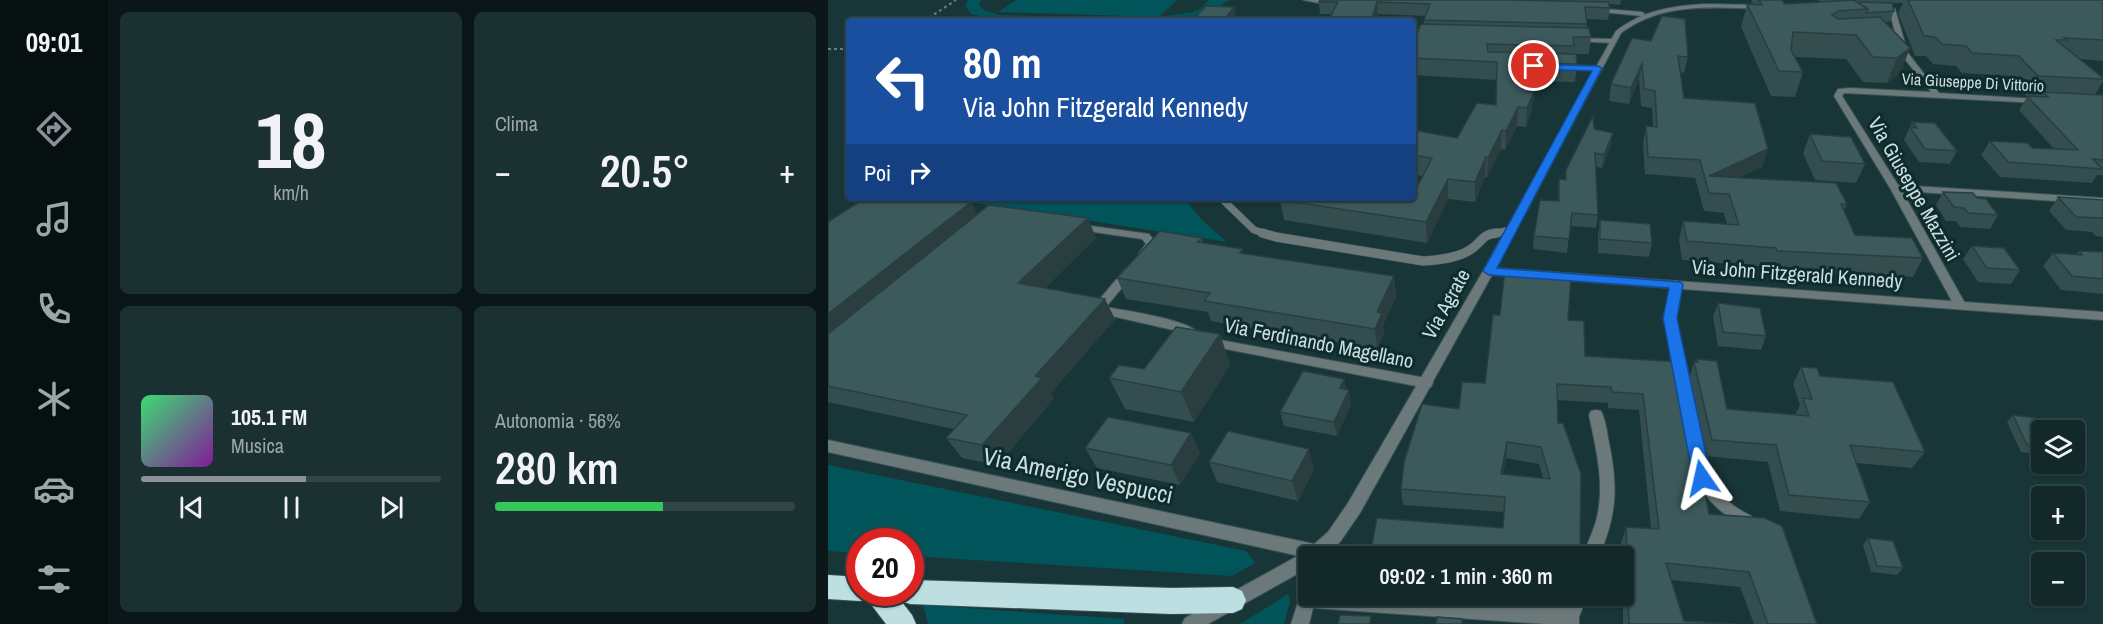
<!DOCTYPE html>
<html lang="it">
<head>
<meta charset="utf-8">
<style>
  :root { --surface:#122829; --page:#1b3031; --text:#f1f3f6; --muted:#9ca6a8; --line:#314446; --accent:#8c9099 }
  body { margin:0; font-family:"Archivo Narrow",sans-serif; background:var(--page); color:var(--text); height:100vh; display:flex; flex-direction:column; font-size:22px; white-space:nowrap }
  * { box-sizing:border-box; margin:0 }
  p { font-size:20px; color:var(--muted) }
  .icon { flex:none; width:33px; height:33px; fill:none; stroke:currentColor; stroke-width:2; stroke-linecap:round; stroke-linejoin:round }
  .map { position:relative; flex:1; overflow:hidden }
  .sheet { display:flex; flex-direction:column; gap:12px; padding:12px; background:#0a1617; width:720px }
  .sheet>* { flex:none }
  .guide { position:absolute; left:18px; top:18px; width:570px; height:183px; border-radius:6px; box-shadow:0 2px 4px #0004,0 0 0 2px var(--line); background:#1a4fa0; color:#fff; overflow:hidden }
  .fabs { position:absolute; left:1203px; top:420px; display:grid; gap:12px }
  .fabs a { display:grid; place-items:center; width:54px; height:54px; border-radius:6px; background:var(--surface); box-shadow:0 2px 4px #0004,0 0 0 2px var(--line); font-size:30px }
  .speed { position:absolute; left:18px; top:528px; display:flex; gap:12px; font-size:30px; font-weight:700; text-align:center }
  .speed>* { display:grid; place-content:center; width:78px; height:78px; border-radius:50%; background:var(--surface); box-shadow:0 2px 4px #0004,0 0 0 2px var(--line); line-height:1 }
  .speed .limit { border:9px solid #d22; background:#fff; color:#111 }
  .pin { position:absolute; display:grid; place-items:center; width:51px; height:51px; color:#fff; margin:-26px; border:3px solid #fff; border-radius:50%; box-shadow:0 2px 6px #0007 }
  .me { position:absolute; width:66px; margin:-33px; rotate:349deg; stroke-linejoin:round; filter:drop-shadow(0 0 4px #0008) }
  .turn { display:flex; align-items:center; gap:21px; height:126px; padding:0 18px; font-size:27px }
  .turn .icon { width:78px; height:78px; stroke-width:2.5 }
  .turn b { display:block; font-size:42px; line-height:51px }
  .then { display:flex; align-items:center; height:57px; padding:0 18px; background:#0003; gap:12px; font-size:22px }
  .big { font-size:45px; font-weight:600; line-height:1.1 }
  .sheet .tile { flex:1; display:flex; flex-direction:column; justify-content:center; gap:9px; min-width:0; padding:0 21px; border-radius:9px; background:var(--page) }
  .sheet .dial { align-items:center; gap:0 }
  .dial b { font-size:78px; line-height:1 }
  .song { display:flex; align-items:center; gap:18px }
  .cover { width:72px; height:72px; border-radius:9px; background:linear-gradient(135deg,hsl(140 70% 55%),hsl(290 70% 35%)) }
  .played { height:6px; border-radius:3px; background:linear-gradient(90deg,var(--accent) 55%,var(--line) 55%) }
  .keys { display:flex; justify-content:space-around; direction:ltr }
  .heat { display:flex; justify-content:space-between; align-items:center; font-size:33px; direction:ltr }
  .charge { height:9px; border-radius:4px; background:linear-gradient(90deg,#34c759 56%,var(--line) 0) }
  .sheet .tiles { flex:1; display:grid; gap:12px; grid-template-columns:repeat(2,1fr) }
  .trip { position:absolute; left:470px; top:546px; width:336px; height:60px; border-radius:6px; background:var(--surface); box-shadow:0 2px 4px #0004,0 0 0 2px var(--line); font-weight:600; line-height:60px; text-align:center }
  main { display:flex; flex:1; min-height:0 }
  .tab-bar { display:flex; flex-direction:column; width:108px; justify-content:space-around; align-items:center; background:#071010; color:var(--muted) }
  .tab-bar .icon { width:42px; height:42px }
  .tab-bar .active { color:var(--accent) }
  .tab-bar b { font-size:27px; color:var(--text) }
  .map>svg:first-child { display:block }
  .green { fill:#01555a }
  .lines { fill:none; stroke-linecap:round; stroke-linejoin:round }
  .service-far2-casing { stroke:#395355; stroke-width:8 }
  .service-far1-casing { stroke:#395355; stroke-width:10 }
  .service-casing { stroke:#395355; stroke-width:14 }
  .minor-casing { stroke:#395355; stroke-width:2 }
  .tertiary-casing { stroke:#395355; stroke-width:2 }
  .motorway-casing { stroke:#395355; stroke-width:2 }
  .path { stroke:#677f80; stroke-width:2; stroke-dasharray:3 3; stroke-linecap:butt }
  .service-far2 { stroke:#6c797a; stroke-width:7 }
  .service-far1 { stroke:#6c797a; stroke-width:9 }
  .service { stroke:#6c797a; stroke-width:12 }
  .minor { fill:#6c797a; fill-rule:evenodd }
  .tertiary { fill:#6c797a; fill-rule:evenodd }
  .motorway { fill:#bedfe1; fill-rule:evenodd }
  .wall { fill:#344d4e; fill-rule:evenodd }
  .shaded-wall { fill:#2a3e40 }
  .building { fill:#3c595b; stroke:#2a3e40; stroke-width:1.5; fill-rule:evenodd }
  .route { fill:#1a73e8; stroke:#114b97; stroke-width:1.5 }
  .labels { text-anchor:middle; stroke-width:6; stroke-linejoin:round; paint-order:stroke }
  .far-street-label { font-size:16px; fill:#cddedf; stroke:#0e2b2d }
  .street-label { font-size:20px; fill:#cddedf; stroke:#0e2b2d }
  .near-street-label { font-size:24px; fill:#cddedf; stroke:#0e2b2d }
</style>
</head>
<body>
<main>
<nav class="tab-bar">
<b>09:01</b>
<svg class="icon active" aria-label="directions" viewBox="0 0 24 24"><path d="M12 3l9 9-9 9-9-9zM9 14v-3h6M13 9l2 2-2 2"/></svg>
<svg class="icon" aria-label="music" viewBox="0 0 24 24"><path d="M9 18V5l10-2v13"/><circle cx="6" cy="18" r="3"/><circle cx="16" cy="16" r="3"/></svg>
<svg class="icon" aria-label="phone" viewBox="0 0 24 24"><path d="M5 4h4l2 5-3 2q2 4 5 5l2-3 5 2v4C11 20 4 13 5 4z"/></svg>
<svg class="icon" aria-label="climate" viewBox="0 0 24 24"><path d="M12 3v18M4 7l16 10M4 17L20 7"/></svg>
<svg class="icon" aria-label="car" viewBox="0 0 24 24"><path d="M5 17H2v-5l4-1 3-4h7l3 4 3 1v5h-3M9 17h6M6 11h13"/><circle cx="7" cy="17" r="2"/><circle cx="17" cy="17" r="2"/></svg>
<svg class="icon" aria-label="filters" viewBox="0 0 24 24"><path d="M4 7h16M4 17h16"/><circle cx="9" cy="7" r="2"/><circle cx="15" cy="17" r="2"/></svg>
</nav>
<section class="sheet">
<div class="tiles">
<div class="tile dial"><b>18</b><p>km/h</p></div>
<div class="tile"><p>Clima</p>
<div class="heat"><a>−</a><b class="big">20.5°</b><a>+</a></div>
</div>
<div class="tile">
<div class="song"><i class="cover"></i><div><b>105.1 FM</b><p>Musica</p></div></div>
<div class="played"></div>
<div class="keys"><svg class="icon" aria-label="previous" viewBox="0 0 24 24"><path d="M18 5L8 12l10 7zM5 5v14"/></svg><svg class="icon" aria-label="pause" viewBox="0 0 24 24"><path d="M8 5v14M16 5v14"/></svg><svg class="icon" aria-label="next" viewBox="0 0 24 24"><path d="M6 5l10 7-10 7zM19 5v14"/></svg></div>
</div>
<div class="tile"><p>Autonomia · 56%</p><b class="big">280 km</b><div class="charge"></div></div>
</div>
</section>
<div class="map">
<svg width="1275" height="624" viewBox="0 0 1275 624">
  <rect width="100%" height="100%" fill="#183537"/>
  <path class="green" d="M140,0H153L151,4L156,10L170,15L318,19L365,12L372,9L381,0H402L380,13L348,21L169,20L143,14L137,6Z
    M188,0H349L331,17L170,12Z
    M114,198H356L374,220L399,242Z
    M0,465L418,551L427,563L404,576L83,556L82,542H32L31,553L0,551Z
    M460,594L462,602L456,624H412Z
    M95,605L297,619L295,624H100Z"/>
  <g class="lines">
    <g class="service-far2-casing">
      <path id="service-far2" d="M393,198L426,230L439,234
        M661,234L684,230"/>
    </g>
    <g class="service-far1-casing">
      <path id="service-far1" d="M434,233L448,237L595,261C611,260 633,258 646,247C657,238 654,235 669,233
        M848,285L842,318L853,374"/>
    </g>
    <g class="service-casing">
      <path id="service" d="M872,469C879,494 897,510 920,521"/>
    </g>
    <g class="minor-casing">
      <path id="minor" d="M475,0H491L509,4L506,6Z
        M1064,7L1067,9L1080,53L1111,93L1211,99L1215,101L1211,103L1016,93L1014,96L1070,185L1275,198V204L1074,191L1138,305L1132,309L1126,305L1062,188L1006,96L1010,89L1022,88L1103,92L1072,53L1061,9Z
        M766,8L814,12L817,14L814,16L764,11L763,10Z
        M746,38L784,39L788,41L784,43L744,41V39Z
        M732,65L770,66L774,68L770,70L735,69H732Z
        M249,224L321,234L329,244L320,255L316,256L311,253L318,244L314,239L245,229L244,227L245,225Z
        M301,268L307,272L278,307C299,311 360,319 372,334L370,337L366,338L345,330L266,312L264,309L266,306L297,269Z
        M381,338L598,378L603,379L605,383L603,387L598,388L377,345L375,342L377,339Z
        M768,410L773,411C778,421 779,432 781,443C790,486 789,515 771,556H755C759,543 766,531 769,517C777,483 768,449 761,415L763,411Z
        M0,440L491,545L497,548L499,553L498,556H480V558L0,452Z
        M480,588V596H552L737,608L742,596H759L751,617V624H717L485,608L481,624H463L474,590Z"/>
    </g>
    <g class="tertiary-casing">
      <path id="tertiary" d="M877,4L934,5L937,7L934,9C885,7 834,2 793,33L668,268L1275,312V320L664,275L532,513L512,542L495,556H480V568L380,624H354L357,618L477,552L500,532L520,503L655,271L788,31C815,10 844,6 877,4Z"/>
    </g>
    <g class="motorway-casing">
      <path id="motorway" d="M0,575L32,577V592H66L84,615L88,624H58L39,599L32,601L0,599Z
        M82,580L343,588L405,587L414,591L418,600L414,609L405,613L343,614L82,604L73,601L69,592H82Z"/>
    </g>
    <path class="path" d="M96,21L128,0
      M0,49H21"/>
    <use href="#service-far2" class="service-far2"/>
    <use href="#service-far1" class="service-far1"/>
    <use href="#service" class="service"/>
    <use href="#minor" class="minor"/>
    <use href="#tertiary" class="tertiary"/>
    <use href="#motorway" class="motorway"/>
  </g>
  <path class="wall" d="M492,0H793L792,5L781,4L782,8L780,20L759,19V28L763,37L761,54H748L749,64L747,82L700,81V91L704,110L698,127L689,126L677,150L673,149L659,177H657L647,202L620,199L599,243L456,220L452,200L587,191L594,176L585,174V130L629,138L668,105V80L585,75V44L596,24V20L597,16L550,14L548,21H500L504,14H492L491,2Z
    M924,0H954L957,4L993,2L990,0H1275V61L1252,59L1275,78V81L1267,95H1275V175H1269L1264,183L1172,177L1153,155L1162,141L1204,148L1226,149L1191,110L1199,97L1180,76L1134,73L1128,66L1105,64L1098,56H1087L1070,13L1075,3H1064L1066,11L1062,22H1057L1082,48L1072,73L1059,83L1035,82L1018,59L967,57L975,72L967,97L943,96L913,27L919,4H923Z
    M804,38L860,57L856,73L852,72L856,98L940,149L934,167L911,177L1019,204L1016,211L1027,235L1095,258L1085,277L942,270L941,267L854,260L851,240L855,221L899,225L896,213L876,211L867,178L817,174L815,144L818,126L825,127L824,108L813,106L811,79L801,104L781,101L783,84Z
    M1084,122L1129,151L1122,164L1091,162L1076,140Z
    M766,129L783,145L774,168L768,167L770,215L768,228L742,226L739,253L705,249L706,236L730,201L731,179L737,180L738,170Z
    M982,134L1037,164L1028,183L987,180L975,153Z
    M1115,192L1149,198L1170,215L1162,229L1132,227L1128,221H1118L1108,205Z
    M1230,197L1275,200V237L1268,236L1264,232L1238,230L1221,211Z
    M150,214L268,238L217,288L287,319L223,393L226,398L170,465L134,458L118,438L126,429L0,402V222Z
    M772,220L824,243L821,257L770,253V234Z
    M374,238L375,243L416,254L566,276L568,297L555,325L556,333L549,349L383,321L380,312L298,299L289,278Z
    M1144,246L1192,270L1183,284L1150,282L1135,259Z
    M1251,251L1275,252V294L1233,290L1215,266L1225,253L1249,254Z
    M708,275L740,320L757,356L852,362L881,514L989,624H926L912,587L843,580L856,621L909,624H795V556H794L793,543L798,527L823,529L811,410L780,408V403L729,400L730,423L752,547L750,556H542L675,528L676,512L575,505L573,489L631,409L657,383L672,315ZM678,458L711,464L715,478L675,475Z
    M890,303L938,336L933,350L890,346L885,317Z
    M392,334L402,365L366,422L297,409L281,378L316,369Z
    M869,359L899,409L967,415L972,405L965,384L973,367L992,376L1097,452L1084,468L1029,463L1042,502L1031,519L952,511L940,462L878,456L861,379L866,362H868Z
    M516,379L518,390H521L523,404L509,436L456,426L452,412Z
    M1185,415L1214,430V455L1193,452L1179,422Z
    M257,448L372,453L352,485L269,468Z
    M381,462L486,469L470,501L389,482Z
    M1040,538L1075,568L1069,575L1043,572L1035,545Z"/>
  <path class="shaded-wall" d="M549,2L550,14L548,21H543Z
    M406,7L409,21H395Z
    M1082,48L1072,73L1059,83L1069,58Z
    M814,64L811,79L801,104L803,88Z
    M706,92L704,110L698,127L699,108Z
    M690,107L689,126L677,150L678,131Z
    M674,130L673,149L659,177L660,158Z
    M785,133L783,145L774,168L776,155Z
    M940,149L934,167L880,192L881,176Z
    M658,157L657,177L647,202V182Z
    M620,179V199L599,243L598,222Z
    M432,198H446L433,203Z
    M143,202L154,222L0,349V314Z
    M260,218L268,238L201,304L190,283Z
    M566,276L568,297L555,325L556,333L549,349L547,329L549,312Z
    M277,299L287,319L223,393L226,398L170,465L154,445L207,376Z
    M392,334L402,365L366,422L353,392Z
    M516,379L519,393L512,388Z
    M521,390L523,404L509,436L506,422Z
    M363,433L372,453L352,485L343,465Z
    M679,442L678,458L672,490L673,474Z
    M481,449L486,469L470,501L464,481Z"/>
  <path class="building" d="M492,0H680L780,2L782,8L757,7L759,24L596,20L602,4L549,2L543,21H500L510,2H491Z
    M931,0H954L957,4L1026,0L1040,9L1010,11L1004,15L1010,19L1052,17L1082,48L1069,58L1045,57L1028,35L965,32L963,50L975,72L951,71L919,4L934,5Z
    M1080,0H1275V40L1236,38L1239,40H1228L1275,78V79L1210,76L1191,56L1144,53L1138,46L1114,44L1107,37L1096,36Z
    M1029,2L1064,3L1066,11L1038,13L1040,9Z
    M378,6L406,7L395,21H364Z
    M834,16L857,19L860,57L850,56L856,98L927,103L940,149L881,176L1008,183L1019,204H1013L1027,235L1084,238L1095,258L949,251L948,248L859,241L855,221L911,225L901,194L881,193L872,160L820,157L818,126L829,127L827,91L816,89L814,64L803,88L783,84L804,38L823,41Z
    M593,24L761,28L763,37H745L746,46L659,44L660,52L748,54L749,64L699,63L700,91L706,92L699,108L690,107L678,131L674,130L660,158L658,157L647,182L620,179L598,222L452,200L453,198H585V191H587L604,158L585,155V130L629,138L649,103L668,105L669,62L585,58V44Z
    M1215,92L1275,95V160L1265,159L1274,169L1180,162L1162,141L1200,143L1204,148L1250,150L1199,96L1220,97Z
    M765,116L766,129L785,133L776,155L767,153L770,215L744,213L741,239L706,236L712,200L731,201V179L738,180V170Z
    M1084,122L1107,123L1129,151L1097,149L1082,127L1089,128Z
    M982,134L1023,137L1037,164L994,161Z
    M1115,192L1145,193L1149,198L1158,199L1170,215L1140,213L1136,208L1126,207Z
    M1230,197L1275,200V219L1274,218L1248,217Z
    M37,198H114L143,202L0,314V222Z
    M161,205L260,218L190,283L277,299L207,376L214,378L154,445L118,438L139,415L0,386V334Z
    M772,220L822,224L824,243L772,239Z
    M332,231L374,238L370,242L415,249L412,253L566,276L549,312L554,313L547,329L376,301L382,293L289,278Z
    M1144,246L1176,248L1192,270L1159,268Z
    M1251,251L1275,252V279L1244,276L1225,253L1254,255Z
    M677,269L709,272L708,275L743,278L740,320L756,321L757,356L852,362L881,514L937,518L954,526L989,624H940L921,572L838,563L856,621L909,624H801L798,527L831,529L815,394L784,392L783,387L729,384L730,423H735L753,474L752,547L746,546V556H542L549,518L675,528L677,497L573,489L576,462L594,404L631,409L634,382L657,383L665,315H672ZM679,442L713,447L722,479L673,474Z
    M890,303L932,308L938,336L895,332Z
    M348,327L392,334L353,392L281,378L291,365L316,369Z
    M869,359L889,361L899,409L981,416L975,398L984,399L973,367L989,368L992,376L1065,382L1097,452L1022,445L1042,502L961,495L948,445L884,440L866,362H870Z
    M475,371L516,379L512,388L521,390L506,422L452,412Z
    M1185,415L1208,418L1214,430V447L1199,445Z
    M280,417L363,433L343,465L257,448Z
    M400,431L481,449L464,481L381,462Z
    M1040,538L1065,541L1075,568L1049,566Z
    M512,615L543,616L542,624H510Z
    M609,617L634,619V624H608Z"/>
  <path class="route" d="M703,64L770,66L774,68L669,268L853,282L855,285L849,318L883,478L880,484L874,486L868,484L865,478L835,318L841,288L661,275L655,271L764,71L706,69L703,68Z"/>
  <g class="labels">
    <g class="far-street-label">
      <text transform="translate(1145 82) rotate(3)" y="6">Via Giuseppe Di Vittorio</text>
    </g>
    <g class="street-label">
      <text transform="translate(1086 189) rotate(60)" y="7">Via Giuseppe Mazzini</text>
      <text transform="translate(969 274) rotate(4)" y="7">Via John Fitzgerald Kennedy</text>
      <text transform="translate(618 304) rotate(-61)" y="7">Via Agrate</text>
      <text transform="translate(491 343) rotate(11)" y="7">Via Ferdinando Magellano</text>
    </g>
    <g class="near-street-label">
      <text transform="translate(250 476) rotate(12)" y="8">Via Amerigo Vespucci</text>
    </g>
  </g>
</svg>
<div class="fabs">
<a><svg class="icon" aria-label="layers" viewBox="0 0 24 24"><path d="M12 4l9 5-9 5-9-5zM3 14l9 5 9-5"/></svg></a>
<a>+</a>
<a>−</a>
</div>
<div class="speed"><div class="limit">20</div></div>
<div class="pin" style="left:706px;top:66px;background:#d93025"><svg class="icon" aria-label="arrive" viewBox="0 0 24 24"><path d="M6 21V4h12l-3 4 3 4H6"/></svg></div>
<svg class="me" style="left:874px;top:478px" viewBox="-20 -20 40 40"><path d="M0-17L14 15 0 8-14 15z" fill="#1a73e8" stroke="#fff" stroke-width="4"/></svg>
<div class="trip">09:02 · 1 min · 360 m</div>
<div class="guide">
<div class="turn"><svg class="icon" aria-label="left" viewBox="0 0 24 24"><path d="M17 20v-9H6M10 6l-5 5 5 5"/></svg><div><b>80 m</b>Via John Fitzgerald Kennedy</div></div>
<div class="then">Poi<svg class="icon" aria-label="right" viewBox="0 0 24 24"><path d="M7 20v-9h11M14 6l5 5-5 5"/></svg></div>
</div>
</div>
</main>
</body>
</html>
